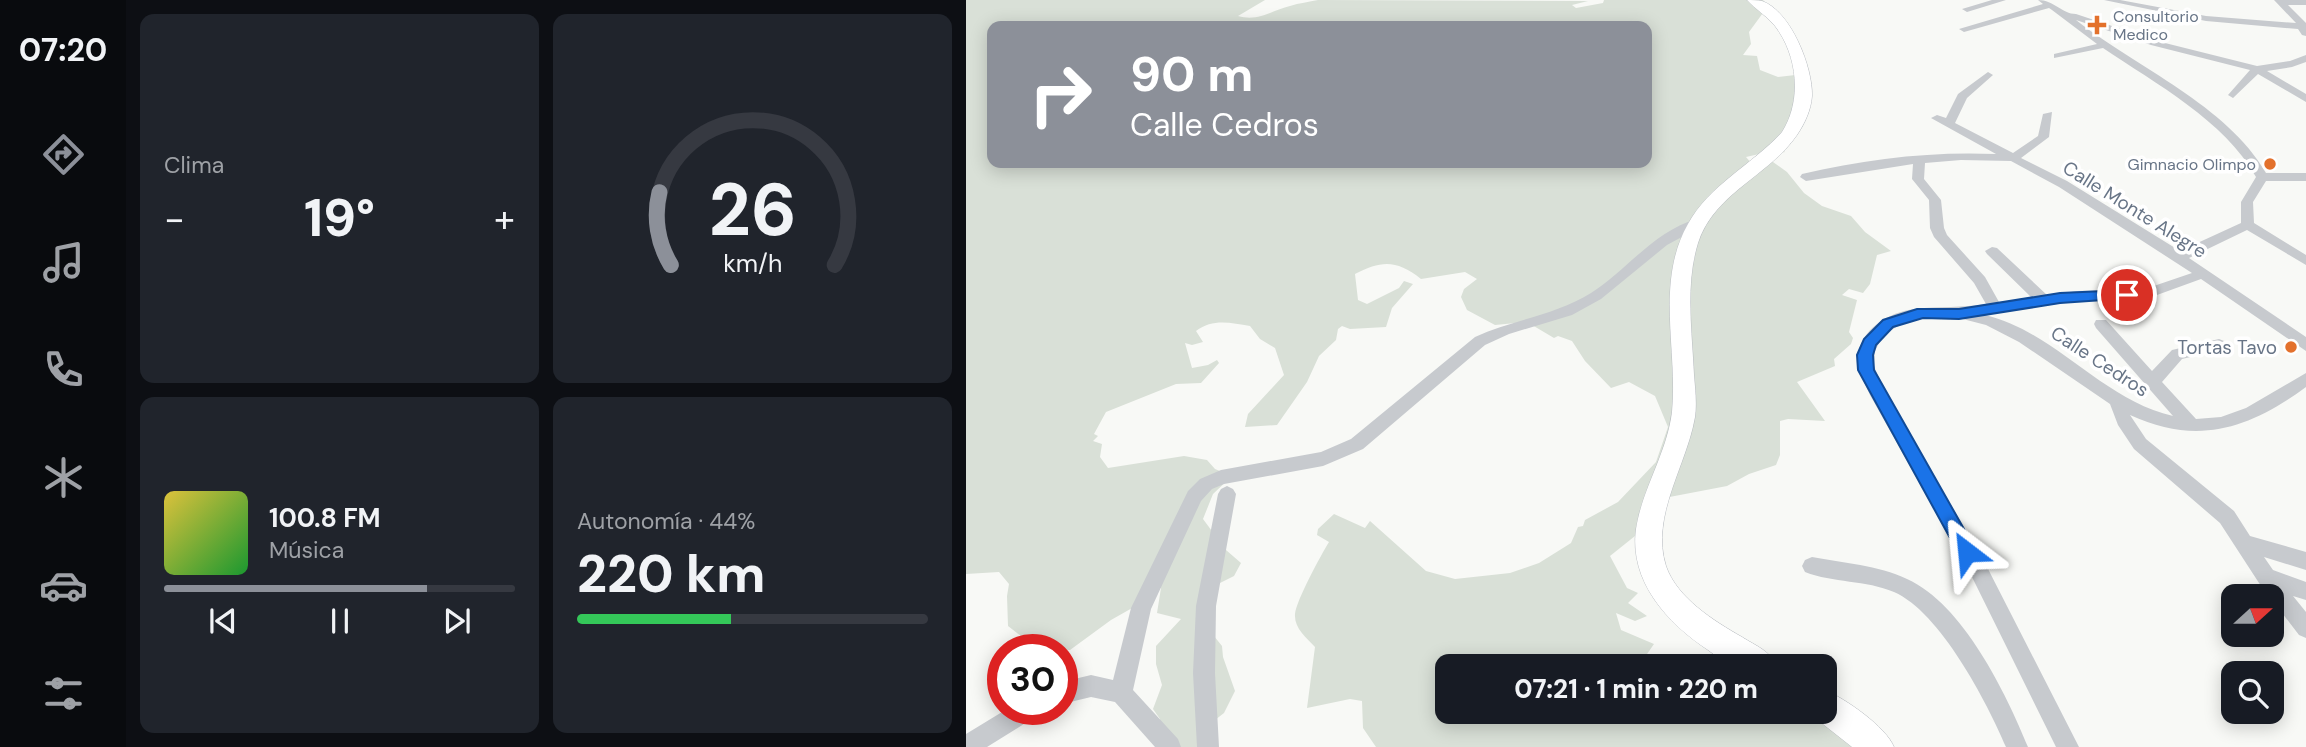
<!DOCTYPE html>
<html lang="es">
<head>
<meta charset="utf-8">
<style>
  :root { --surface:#171b24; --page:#20242c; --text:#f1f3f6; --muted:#9ea1a6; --line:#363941; --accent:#8c9099 }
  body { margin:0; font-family:"DM Sans",sans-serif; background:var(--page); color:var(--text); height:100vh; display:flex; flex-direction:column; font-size:26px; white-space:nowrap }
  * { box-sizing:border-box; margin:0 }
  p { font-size:23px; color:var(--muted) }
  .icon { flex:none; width:38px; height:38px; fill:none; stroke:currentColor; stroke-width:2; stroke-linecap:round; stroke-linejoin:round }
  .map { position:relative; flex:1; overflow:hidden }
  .panel { display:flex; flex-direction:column; gap:14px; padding:14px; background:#0d0f14; width:840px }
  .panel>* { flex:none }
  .top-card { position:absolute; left:21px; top:21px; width:665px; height:147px; border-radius:14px; box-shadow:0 4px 18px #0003; background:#8c9099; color:#fff; overflow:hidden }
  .needle { width:46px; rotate:69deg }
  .controls { position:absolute; left:1255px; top:584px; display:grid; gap:14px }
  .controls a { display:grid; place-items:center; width:63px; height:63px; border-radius:14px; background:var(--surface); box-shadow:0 4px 18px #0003; font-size:35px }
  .speed { position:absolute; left:21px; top:634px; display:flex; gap:14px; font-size:35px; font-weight:700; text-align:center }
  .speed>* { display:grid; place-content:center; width:91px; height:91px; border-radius:50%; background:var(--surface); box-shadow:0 4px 18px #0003; line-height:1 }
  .speed .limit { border:10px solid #d22; background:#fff; color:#111 }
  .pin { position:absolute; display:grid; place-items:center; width:60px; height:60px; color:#fff; margin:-30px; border:4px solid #fff; border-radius:50%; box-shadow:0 2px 7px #0007 }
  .me { position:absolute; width:77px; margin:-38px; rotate:331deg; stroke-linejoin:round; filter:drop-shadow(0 0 5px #0008) }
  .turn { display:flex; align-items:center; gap:24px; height:147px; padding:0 28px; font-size:32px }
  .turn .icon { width:91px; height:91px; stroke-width:2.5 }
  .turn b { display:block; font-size:49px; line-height:60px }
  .big { font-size:52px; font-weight:800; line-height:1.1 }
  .panel .card { flex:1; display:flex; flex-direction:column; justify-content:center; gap:10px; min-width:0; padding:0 24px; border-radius:14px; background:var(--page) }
  .panel .dial { align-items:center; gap:0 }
  .dial svg { height:182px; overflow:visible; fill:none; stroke:var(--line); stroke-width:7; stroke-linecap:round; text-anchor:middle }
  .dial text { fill:var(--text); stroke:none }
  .song { display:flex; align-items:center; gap:21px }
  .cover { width:84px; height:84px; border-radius:10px; background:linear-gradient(135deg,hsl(50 70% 55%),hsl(130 70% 35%)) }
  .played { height:7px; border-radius:4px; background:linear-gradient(90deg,var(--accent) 75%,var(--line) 75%) }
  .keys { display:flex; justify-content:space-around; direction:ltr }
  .heat { display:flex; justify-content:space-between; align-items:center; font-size:38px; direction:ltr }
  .charge { height:10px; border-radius:5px; background:linear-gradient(90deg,#34c759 44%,var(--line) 0) }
  .panel .tiles { flex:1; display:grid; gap:14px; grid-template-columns:repeat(2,1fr) }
  .trip { position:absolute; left:469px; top:654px; width:402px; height:70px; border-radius:14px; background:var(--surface); box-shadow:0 4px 18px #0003; font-weight:800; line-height:70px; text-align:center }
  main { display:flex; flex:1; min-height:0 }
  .dock { display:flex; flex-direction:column; width:126px; justify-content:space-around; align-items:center; background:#090b0e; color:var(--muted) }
  .dock .icon { width:49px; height:49px }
  .dock .active { color:var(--accent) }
  .dock b { font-size:32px; color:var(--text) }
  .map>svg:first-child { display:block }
  .green { fill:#d9e0d7; fill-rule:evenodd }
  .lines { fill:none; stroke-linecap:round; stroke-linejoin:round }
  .secondary-casing { stroke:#b9bdc2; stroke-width:1 }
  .minor { fill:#c7cace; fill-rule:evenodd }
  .secondary { fill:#fff; fill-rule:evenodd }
  .route { fill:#1a73e8; stroke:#114b97; stroke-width:2 }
  .poi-dot { fill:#e3712c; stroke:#fff; stroke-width:2.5 }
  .labels { text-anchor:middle; stroke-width:7; stroke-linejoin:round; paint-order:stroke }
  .far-poi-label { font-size:16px; fill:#687587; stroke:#fff; text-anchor:start }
  .street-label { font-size:19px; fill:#687587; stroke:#fff }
  .poi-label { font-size:19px; fill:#687587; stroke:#fff; text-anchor:end }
</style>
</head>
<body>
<main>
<nav class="dock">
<b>07:20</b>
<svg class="icon active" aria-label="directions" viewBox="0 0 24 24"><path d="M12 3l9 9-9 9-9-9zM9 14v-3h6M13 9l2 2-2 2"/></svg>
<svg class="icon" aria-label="music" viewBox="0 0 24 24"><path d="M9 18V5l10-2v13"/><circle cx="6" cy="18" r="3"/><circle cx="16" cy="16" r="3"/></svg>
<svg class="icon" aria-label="phone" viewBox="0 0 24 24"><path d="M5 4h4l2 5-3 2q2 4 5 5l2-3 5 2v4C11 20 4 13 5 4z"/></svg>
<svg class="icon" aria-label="climate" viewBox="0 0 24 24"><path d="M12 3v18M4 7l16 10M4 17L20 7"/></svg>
<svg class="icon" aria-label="car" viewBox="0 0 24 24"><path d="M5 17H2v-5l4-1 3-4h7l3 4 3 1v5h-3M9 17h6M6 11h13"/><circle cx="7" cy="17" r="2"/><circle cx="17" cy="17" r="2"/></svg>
<svg class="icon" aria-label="filters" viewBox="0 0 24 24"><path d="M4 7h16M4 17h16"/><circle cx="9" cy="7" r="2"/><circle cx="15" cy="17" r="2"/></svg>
</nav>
<section class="panel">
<div class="tiles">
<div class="card"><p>Clima</p>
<div class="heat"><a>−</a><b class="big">19°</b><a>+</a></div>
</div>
<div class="card dial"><svg viewBox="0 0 100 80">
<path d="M14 69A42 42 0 1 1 86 69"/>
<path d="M14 69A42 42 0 0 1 9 37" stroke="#8c9099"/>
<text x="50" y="56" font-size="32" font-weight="700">26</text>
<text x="50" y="72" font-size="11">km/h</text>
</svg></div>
<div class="card">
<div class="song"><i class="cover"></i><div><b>100.8 FM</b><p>Música</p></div></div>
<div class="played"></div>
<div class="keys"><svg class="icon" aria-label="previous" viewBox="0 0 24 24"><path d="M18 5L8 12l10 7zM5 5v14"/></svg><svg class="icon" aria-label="pause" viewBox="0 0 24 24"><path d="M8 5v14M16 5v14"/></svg><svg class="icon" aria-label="next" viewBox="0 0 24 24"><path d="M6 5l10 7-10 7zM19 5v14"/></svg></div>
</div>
<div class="card"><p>Autonomía · 44%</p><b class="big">220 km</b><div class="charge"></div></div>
</div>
</section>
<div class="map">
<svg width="1340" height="747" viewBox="0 0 1340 747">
  <rect width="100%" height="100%" fill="#f8f9f6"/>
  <path class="green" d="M0,0H299L272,16C293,22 306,10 324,6C333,3 343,2 352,0L622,1L606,5L610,8L637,3L638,0H797L802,6L783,32L785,44L777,55L791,56L794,70L812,77L838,74L835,111L837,126L827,140L815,148L819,152L814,153L811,150L780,157L786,164L807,162L821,172L838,193L856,206L885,216L899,232L925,251L911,255L904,284L897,293L883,289L876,295L891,300L883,332L887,338L885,344L868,359L869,366L831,382L859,421L822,419L814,421V455L810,465L783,474L761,486L693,499L674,532L644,556L661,588L672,593L662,603L681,616L669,621L650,613L655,630L688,644L672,667H481V712H859L925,747H410L397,728L396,701L384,699L341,708L349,647C340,637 328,628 329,614C330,601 355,555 363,542L351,535L352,529L368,514L399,528L404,521L460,571L489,579L544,573L573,563L605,543L612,527L617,526L619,520L652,502L690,462L702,427L689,396L663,382L645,388L619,361L606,341L592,336L588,338L561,322L529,325L501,310L495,297L498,289L511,279L499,272L455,279C431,260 416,260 389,274L392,300L401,304L433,288L438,281L447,284L426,308L420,327L384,329L376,326L372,329L370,340L353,356L341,382L311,425L279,427L282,414L318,375L309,348L294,339L284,326C265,323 247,318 230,331L237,342L226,345L219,343L226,368L242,365L251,360L253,363L235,383L210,384L140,412L128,434L132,436L127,441L136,444L134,457L142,468L218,456L241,460L249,469L266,476L247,494L237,519L260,550L275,563L268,576L244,588V631L256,646L257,657L269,691L258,713L240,727L241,747H193L194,719L187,709L196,685L190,664V646L215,619L191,613L195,588L188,589L175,603L145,620L104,650L72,649L42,626L41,596L43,584L33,572L0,574ZM26,26H681V163H26Z"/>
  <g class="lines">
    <g class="secondary-casing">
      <path id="secondary" d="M781,0C785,0 792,0 796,1C825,11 847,68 846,96C845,110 839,123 831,135C803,176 748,193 732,243C719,285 726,331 728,375C729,388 731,403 729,417C721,465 684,516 700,566C711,598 748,621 776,637C790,646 805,651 811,667C798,667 781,670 769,667C760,665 749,655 742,650C701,623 663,581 670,529C676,489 701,453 706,412C712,350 689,282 722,224C743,185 787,164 816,132C836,101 832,56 809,26C801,16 789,9 781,0Z
        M859,690C880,699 920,727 928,747H886L848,717L846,712H859Z"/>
    </g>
    <path class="minor" d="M1026,0H1040L1001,12L996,9Z
      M1072,0C1088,0 1096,14 1110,14L1191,41L1291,66L1324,61L1340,55V62L1326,67L1301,71L1340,94V102L1292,74L1267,98L1262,95L1284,70L1185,45L1110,20C1171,68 1261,105 1300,173H1340V181H1300L1287,202L1288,223L1340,255V265L1281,230L1223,258L1340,337V351L1235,279L1180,299L1111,301L1019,315C1090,332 1136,400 1207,416L1130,328L1128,324L1130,320H1140L1186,371L1206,350L1253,339L1258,341L1261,345L1258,349L1216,359L1196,382L1230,419L1255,417L1280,408L1340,373V387C1283,429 1231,446 1164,415L1180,439L1268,511L1284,536L1340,552V570L1298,557L1307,570L1340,582V600L1327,596L1340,612V638L1333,635L1293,583L1254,523L1168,449L1152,425L1144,404L1053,342L1020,325L989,317L949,319L937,323L917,335L909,351L908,366L919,393L1020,565L1113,747H1090L1006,577L904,395C899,384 892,371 892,359C893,329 923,312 949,309C974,306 996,308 1020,304L1008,283L968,237L964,228L963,200L946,179L947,164L840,181L834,177L836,174C899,159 966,151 1030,154L965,118L971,115L980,118L992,94L1022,72L1027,75L1001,98L989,123L1047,153L1072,136L1077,114L1086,112L1083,137L1055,158L1101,181L1214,251L1275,223V202L1290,177C1258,120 1190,84 1137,48L1088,58V54L1131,44L1086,10L1083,8L998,32L993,29L1077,4ZM995,160L1045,161L1093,187L1226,273L1179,289L1111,291L1081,295L1031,248L1026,247L1019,251L1021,254L1066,298L1033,302L1019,277L981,235L978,228L975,200L958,179L959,163Z
      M1138,0H1154L1240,16L1330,23L1308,0H1340V5H1322L1340,23V36L1336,35L1332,29L1240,21Z
      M731,219L737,223L736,226L701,245L635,299L606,315L543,334L519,345L397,449L357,466L258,484L246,489L235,501L185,609L167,690L212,739L215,747H189L149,702L125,697L96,704V682L125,675L147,680L165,608L222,491L234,479L255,470L355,452L385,439L509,337C546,320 590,315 625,293C661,270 688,231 731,219Z
      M261,486L267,489L270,494L250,606L249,673L253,747H231L227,673L230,606L252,494L255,489Z
      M846,557C877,563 912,565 941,579C997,604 1040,693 1062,747H1040C1021,702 974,612 928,592C900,580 867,583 839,572L836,566L839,560Z
      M41,709H72L69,717L21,747H0V734Z"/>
    <use href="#secondary" class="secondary"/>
  </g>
  <path class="route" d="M1161,290L1168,295L1166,298L1094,303L993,319L957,318L927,327L910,345L907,355L908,370L1011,552L1008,558L1001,561L995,558L892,370L891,355L898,339L917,320L951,309H993L1094,293Z"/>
  <g class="poi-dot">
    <path d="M1127.5 14.5h7v7h7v7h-7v7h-7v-7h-7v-7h7z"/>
    <circle cx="1304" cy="164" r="7"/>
    <circle cx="1325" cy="347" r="7"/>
  </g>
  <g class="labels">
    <g class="far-poi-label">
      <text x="1147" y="22">Consultorio<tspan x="1147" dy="18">Medico</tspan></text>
      <text x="1290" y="170" text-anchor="end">Gimnacio Olimpo</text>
    </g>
    <g class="street-label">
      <text transform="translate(1169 209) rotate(32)" y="7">Calle Monte Alegre</text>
      <text transform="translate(1134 361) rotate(33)" y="7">Calle Cedros</text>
    </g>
    <g class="poi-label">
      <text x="1311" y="354">Tortas Tavo</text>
    </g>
  </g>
</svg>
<div class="controls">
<a><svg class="needle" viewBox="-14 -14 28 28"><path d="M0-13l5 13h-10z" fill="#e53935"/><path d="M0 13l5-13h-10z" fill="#9ea1a6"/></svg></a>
<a><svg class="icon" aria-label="search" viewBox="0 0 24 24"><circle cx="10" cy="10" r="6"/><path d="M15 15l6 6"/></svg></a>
</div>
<div class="speed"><div class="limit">30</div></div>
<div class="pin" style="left:1161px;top:295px;background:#d93025"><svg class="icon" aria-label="arrive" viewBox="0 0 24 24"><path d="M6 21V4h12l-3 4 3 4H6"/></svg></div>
<svg class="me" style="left:1001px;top:552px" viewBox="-20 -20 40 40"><path d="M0-17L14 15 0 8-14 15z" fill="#1a73e8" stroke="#fff" stroke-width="4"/></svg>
<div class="trip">07:21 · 1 min · 220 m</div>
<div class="top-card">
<div class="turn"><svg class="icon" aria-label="right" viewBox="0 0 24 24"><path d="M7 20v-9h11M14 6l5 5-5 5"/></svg><div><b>90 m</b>Calle Cedros</div></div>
</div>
</div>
</main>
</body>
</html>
